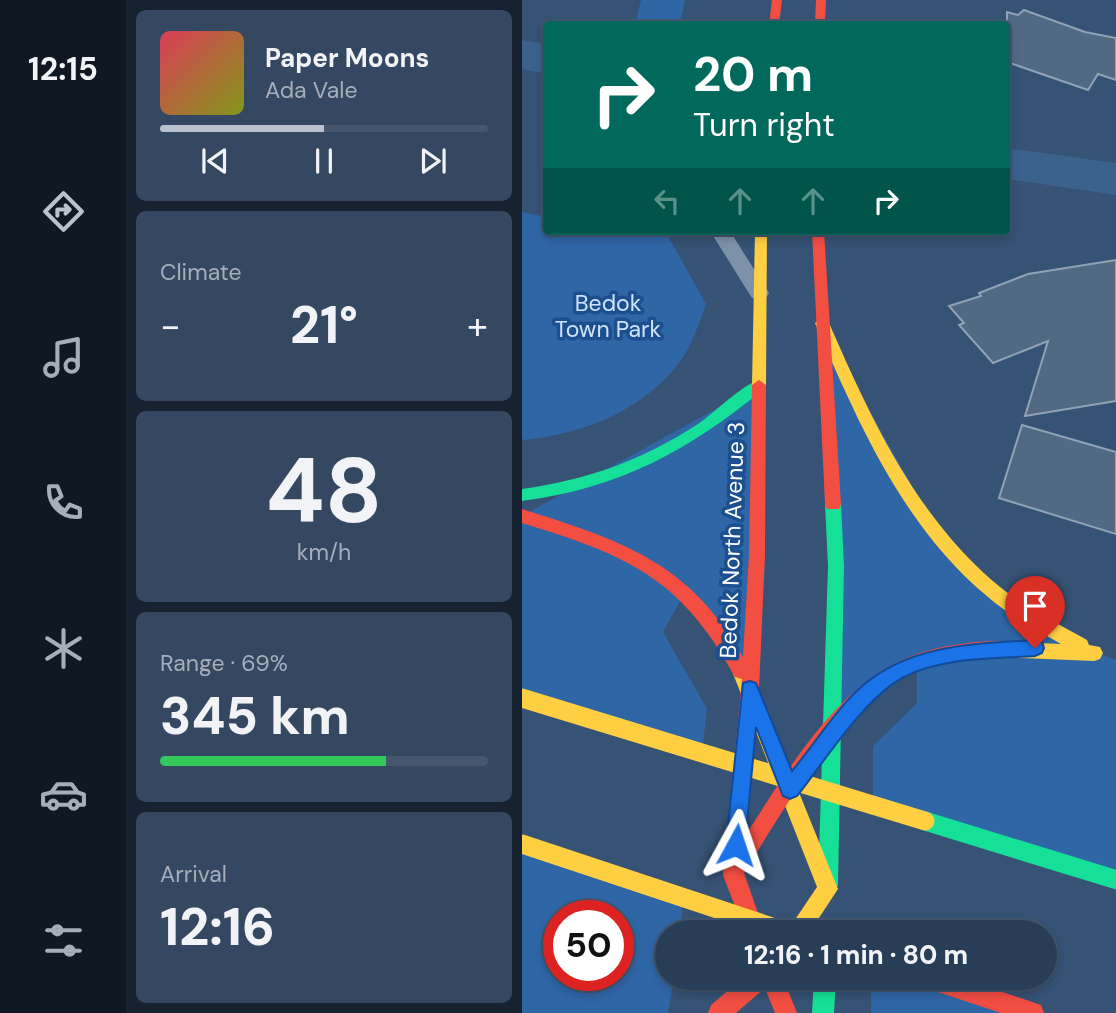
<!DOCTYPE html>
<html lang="en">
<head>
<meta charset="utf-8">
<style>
  :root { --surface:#283e57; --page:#344961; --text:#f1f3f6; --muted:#a5aeba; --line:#44576d; --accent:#b9c2ce }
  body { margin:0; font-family:"DM Sans",sans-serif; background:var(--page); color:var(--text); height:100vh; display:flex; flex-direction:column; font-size:26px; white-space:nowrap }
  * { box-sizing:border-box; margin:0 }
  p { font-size:23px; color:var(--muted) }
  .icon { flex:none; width:38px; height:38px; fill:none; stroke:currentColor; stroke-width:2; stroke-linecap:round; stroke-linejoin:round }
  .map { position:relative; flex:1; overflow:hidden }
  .sheet { display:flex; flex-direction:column; gap:10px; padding:10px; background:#162230; width:396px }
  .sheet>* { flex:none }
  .hud { position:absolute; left:21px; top:21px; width:467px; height:214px; border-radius:7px; box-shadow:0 4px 10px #0003,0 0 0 2px var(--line); background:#00695c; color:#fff; overflow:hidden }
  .speed { position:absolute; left:21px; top:900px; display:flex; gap:14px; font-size:35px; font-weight:700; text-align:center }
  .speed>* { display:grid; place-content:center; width:91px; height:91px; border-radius:50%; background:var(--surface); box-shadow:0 4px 10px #0003,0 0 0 2px var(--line); line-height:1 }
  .speed .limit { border:10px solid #d22; background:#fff; color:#111 }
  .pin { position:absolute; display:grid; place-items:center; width:60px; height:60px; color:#fff; margin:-72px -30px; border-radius:50% 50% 50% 0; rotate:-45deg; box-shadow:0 0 7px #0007 }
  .pin .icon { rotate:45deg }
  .me { position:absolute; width:77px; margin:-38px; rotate:5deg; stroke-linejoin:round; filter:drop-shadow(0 0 5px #0008) }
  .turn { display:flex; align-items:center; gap:24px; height:147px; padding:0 35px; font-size:32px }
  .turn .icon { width:91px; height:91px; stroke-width:2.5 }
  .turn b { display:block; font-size:49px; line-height:60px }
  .lanes { display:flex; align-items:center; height:66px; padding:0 35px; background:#0003; justify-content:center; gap:35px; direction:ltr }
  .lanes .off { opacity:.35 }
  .big { font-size:52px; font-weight:800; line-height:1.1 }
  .sheet .card { flex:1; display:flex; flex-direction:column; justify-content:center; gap:10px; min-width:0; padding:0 24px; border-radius:10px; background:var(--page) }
  .sheet .dial { align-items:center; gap:0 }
  .dial b { font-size:91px; line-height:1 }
  .song { display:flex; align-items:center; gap:21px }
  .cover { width:84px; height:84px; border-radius:10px; background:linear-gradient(135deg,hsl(350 70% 55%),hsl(70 70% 35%)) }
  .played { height:7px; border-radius:4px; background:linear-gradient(90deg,var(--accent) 50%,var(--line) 50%) }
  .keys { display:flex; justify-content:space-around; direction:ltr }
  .heat { display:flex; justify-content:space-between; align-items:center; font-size:38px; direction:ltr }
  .charge { height:10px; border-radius:5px; background:linear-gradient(90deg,#34c759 69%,var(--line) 0) }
  .trip { position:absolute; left:133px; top:920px; width:402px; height:70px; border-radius:35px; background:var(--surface); box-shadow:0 4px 10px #0003,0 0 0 2px var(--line); font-weight:800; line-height:70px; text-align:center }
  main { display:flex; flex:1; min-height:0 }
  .menu { display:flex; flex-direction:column; width:126px; justify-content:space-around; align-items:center; background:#101923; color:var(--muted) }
  .menu .icon { width:49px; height:49px }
  .menu .active { color:var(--accent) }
  .menu b { font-size:32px; color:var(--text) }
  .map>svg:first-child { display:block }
  .green { fill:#2f66a5; fill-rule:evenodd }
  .water { fill:#3b618d }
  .building { fill:#526984; stroke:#92a2b6; stroke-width:2 }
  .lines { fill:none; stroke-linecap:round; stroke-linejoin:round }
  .lane { fill:#7d92a8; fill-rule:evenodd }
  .fast { fill:#16e098; fill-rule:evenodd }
  .slow { fill:#ffcf43; fill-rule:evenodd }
  .jam { fill:#f24e42; fill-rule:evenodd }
  .fast-bridge { stroke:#16e098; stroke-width:19 }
  .slow-bridge { stroke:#ffcf43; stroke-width:19 }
  .route { fill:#1a73e8; stroke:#114b97; stroke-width:2 }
  .labels { text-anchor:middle; stroke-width:7; stroke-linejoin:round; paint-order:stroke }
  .park-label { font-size:23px; fill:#cfe3fa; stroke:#1b4f8f }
  .street-label { font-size:23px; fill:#fff; stroke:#1b4f8f }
</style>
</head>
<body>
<main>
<nav class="menu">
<b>12:15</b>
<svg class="icon active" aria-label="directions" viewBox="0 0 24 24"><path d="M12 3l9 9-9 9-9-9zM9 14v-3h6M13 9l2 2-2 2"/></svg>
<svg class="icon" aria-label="music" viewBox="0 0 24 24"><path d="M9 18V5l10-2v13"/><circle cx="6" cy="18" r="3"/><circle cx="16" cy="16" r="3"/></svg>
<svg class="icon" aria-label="phone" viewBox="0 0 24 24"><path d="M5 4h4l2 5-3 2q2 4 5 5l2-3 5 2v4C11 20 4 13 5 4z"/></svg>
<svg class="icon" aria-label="climate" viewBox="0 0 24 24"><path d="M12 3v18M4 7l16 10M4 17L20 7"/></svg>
<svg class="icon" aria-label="car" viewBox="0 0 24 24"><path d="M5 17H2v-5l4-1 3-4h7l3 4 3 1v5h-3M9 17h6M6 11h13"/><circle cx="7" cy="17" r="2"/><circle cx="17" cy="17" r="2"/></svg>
<svg class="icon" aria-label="filters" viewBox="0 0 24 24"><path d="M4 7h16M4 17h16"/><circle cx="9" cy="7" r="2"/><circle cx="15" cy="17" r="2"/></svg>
</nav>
<section class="sheet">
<div class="card">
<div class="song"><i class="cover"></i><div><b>Paper Moons</b><p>Ada Vale</p></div></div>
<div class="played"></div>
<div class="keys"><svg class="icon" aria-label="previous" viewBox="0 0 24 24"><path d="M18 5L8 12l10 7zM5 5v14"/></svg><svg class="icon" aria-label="pause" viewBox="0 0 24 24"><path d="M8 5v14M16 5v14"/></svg><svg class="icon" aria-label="next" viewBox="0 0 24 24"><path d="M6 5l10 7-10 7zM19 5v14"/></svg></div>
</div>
<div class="card"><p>Climate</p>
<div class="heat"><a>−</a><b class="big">21°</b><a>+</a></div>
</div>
<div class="card dial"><b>48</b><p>km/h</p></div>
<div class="card"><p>Range · 69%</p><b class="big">345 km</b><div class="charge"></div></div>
<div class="card"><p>Arrival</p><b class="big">12:16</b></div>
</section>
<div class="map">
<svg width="595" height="1013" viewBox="0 0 595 1013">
  <rect width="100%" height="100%" fill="#365274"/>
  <path class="green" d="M119,0H163L158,24H113Z
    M0,212L24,217V231H143L184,304C178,321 172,339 163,354C129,408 61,435 0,440Z
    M302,330L428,553L572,652L594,660V878L351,804V746L395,703V664L314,725Z
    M237,385L227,688L163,592L141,632L185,709L180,752L0,697V516Z
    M0,845L161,898L158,933H145V978H152L146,1013H0ZM37,915H96V975H37Z
    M349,978H401L504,1013H349Z"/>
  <path class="water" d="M0,40L24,44V74L0,69Z
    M485,148L594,163V195L485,179Z"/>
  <path class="building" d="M502,10L563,32L594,38V80L576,74L566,90L485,62V12L496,15Z
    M594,260V401L503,416L526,341L471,363L437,325L442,323L427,306L459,296L457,293L506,274Z
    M500,425L594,452V534L477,498Z"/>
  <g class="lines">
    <path class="lane" d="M188,231H208L247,293L244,298L237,300L230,298Z"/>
    <path class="fast" d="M237,380L244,385L242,389C166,451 98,488 0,501V489C65,480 121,460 176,424C192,413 220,385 237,380Z
      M311,497L317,499L319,504L322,566L316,885L313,892L306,895L299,892L296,885L306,566L303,504L305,499Z
      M292,978H314L312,1013H290Z"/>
    <path class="slow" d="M233,231H245L244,385L237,390L230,385Z
      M300,318L307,323C349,419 395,519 478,587C504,608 536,624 565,640L567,645L578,647L581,653L578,659L572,661L475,657L469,655L466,649L469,643L475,641L539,644C514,629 488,616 466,597C381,527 336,422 293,323Z
      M219,663L225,665L228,671L316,889L287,933H264L295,887L210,671L213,665Z"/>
    <path class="jam" d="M250,0H260L257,24H247Z
      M294,0H304L303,24H293Z
      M290,231H302L319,504L317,509H305L303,504Z
      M237,380L244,385L243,555L237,689L225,833C263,774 311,693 376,662C407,647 441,642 475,641L481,643L484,649L481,655L475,657C447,658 416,660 390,672C319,706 263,808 222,873L243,933H223L201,875L220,679L213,677C159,577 104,555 0,523V509C98,540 168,562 221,657L227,555L230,385Z
      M221,978H261L275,1013H253L243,988L214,1013H186L189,1005Z
      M395,978H439L519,1005L522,1013H479L398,986Z"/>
    <path class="fast-bridge" d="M403,821L595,880"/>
    <path class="slow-bridge" d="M0,698L403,821
      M0,844L268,933"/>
  </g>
  <path class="route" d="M513,640L520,642L522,648L520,653L513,656C471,659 421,657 382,677C342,698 303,761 275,796L268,799L261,796L234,727L223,845L221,852L214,855L206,852L204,845L221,683L228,681L234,683L270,771C291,746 315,708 339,687C388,644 452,644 513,640Z"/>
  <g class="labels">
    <g class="park-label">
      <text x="86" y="311">Bedok<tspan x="86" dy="26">Town Park</tspan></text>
    </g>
    <g class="street-label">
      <text transform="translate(210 540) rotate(-88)" y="8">Bedok North Avenue 3</text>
    </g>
  </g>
</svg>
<div class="speed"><div class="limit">50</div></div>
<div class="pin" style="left:513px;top:648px;background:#d93025"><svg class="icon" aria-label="arrive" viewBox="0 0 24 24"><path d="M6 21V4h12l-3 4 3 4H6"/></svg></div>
<svg class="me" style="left:214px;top:845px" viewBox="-20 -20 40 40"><path d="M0-17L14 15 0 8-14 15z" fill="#1a73e8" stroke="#fff" stroke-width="4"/></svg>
<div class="trip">12:16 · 1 min · 80 m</div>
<div class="hud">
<div class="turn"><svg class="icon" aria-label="right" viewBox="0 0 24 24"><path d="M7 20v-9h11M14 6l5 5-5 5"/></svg><div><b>20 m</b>Turn right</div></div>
<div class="lanes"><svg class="icon off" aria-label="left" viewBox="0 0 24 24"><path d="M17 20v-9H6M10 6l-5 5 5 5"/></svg><svg class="icon off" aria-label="ahead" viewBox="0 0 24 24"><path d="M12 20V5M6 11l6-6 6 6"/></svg><svg class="icon off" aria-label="ahead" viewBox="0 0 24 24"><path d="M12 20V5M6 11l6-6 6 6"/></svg><svg class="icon" aria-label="right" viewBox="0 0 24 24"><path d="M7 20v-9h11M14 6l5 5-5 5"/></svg></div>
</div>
</div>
</main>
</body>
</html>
